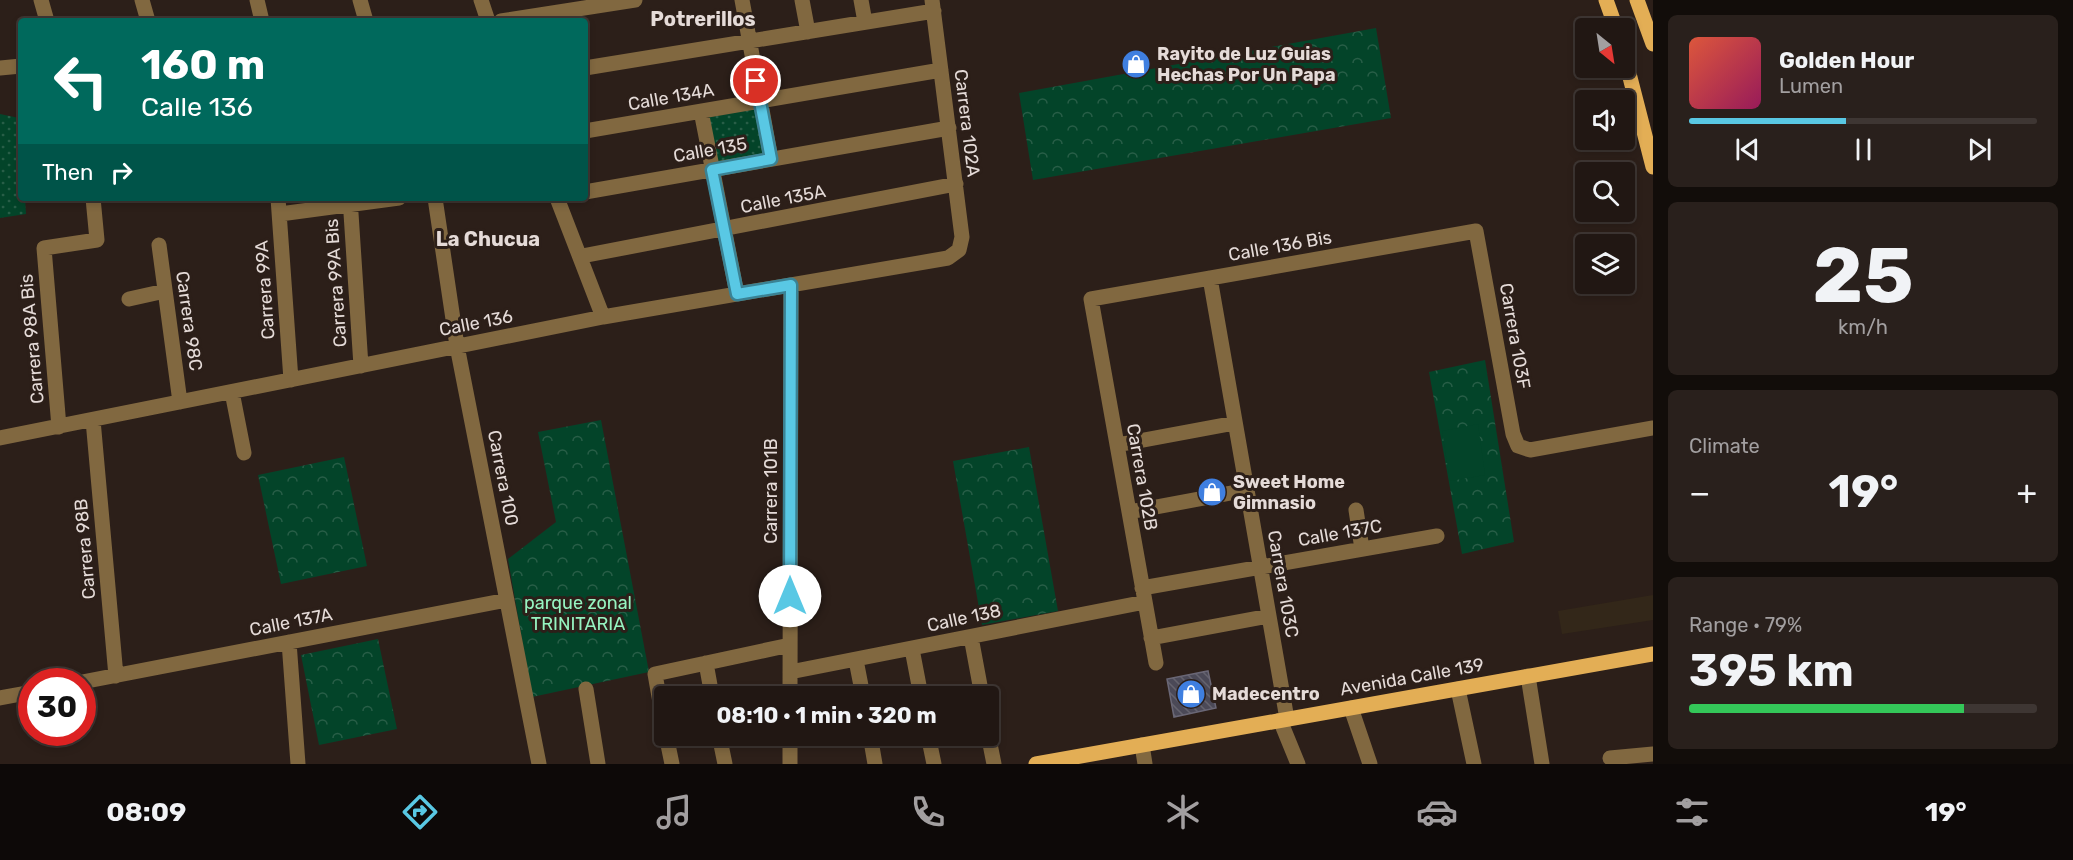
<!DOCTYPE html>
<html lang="en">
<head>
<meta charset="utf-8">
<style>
  :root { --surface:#211713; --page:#29201c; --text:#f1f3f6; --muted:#a29fa0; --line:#3e3633; --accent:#59c8e4 }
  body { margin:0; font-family:Rubik,sans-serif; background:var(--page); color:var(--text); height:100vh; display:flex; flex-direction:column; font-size:22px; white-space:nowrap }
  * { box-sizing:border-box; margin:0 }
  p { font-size:20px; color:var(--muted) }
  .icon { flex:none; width:33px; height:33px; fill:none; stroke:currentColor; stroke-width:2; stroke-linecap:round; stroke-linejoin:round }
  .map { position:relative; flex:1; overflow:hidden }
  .drawer { display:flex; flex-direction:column; gap:15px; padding:15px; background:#120d0a; width:420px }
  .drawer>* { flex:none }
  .guide { position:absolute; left:18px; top:18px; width:570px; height:183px; border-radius:6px; box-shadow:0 3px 9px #0003,0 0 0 2px var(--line); background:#00695c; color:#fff; overflow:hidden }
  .needle { width:39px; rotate:150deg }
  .buttons { position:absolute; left:1575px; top:18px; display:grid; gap:12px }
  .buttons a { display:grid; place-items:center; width:60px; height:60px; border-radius:6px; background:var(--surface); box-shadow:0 3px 9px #0003,0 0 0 2px var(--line); font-size:30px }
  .speed { position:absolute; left:18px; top:668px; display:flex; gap:12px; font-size:30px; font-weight:700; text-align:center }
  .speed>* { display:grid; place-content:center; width:78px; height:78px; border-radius:50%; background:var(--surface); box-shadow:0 3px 9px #0003,0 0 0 2px var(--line); line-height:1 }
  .speed .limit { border:9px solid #d22; background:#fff; color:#111 }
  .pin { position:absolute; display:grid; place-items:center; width:51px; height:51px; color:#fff; margin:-26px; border:3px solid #fff; border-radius:50%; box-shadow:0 2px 6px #0007 }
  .me { position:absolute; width:66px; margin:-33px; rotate:0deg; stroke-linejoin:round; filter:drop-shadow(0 0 4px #0008) }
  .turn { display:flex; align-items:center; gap:21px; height:126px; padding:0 24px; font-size:27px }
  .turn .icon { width:78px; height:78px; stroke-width:2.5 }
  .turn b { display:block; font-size:42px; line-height:51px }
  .then { display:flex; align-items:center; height:57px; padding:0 24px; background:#0003; gap:12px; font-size:22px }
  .big { font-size:45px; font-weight:700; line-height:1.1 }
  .drawer .widget { flex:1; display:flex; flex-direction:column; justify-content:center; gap:9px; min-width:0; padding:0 21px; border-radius:9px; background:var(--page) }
  .drawer .dial { align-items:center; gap:0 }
  .dial b { font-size:78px; line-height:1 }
  .song { display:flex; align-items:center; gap:18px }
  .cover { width:72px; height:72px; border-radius:9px; background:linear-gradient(135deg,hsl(10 70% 55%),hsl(330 70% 35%)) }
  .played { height:6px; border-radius:3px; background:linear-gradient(90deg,var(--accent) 45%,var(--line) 45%) }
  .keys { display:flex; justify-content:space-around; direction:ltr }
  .heat { display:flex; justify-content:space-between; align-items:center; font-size:33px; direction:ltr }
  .charge { height:9px; border-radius:4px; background:linear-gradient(90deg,#34c759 79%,var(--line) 0) }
  .trip { position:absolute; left:654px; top:686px; width:345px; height:60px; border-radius:6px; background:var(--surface); box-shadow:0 3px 9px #0003,0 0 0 2px var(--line); font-weight:700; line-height:60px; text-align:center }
  .menu { display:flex; height:96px; justify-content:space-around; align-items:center; background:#0d0908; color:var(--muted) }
  .menu .icon { width:42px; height:42px }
  .menu .selected { color:var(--accent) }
  .menu b { font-size:27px; color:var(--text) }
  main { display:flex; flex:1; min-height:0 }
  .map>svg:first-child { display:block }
  .commercial { fill:#332719 }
  .grass { fill:url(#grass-dots) }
  .park { fill:url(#park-crowns) }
  .garden { fill:#034429 }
  .building { fill:url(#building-back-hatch); stroke:#6a6776; stroke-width:1.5 }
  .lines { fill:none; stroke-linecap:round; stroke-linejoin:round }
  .minor { stroke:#816840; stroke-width:15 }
  .major { stroke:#e3ae55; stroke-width:15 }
  .route-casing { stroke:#3a8294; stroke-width:15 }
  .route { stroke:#59c8e4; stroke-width:10 }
  .labels { text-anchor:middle; stroke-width:6; stroke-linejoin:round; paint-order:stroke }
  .poi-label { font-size:18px; font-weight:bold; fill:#e5dbd8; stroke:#2c1f19; text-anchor:start }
  .street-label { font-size:18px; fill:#e5dbd8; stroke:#2c1f19 }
  .park-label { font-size:18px; fill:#96f4c1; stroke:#2c1f19 }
  .neighbourhood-label { font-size:20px; font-weight:bold; fill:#e5dbd8; stroke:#2c1f19 }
</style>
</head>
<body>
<main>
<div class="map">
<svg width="1653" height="764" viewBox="0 0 1653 764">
  <defs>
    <pattern id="grass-dots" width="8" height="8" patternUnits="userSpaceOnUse" patternTransform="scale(1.5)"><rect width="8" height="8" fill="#034429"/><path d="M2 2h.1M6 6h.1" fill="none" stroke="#285e47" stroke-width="1.8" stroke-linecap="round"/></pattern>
    <pattern id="park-crowns" width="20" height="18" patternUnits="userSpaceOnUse" patternTransform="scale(1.5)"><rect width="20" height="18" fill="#034429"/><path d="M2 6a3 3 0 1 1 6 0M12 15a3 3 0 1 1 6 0" fill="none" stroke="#285e47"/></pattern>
    <pattern id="building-back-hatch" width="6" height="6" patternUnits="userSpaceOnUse" patternTransform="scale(1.5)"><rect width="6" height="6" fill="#4b4957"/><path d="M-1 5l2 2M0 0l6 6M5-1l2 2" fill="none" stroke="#65636e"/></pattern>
  </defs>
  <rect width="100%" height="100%" fill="#2c1f19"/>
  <path class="commercial" d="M1653,595V620L1562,634L1558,611Z"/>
  <path class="grass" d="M755,109L764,156L717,162L709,117Z
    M0,114L19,118L21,198H25L26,214L0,218Z"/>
  <path class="park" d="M1376,28L1391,118L1033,180L1019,93Z
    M1485,360L1514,542L1462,554L1429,372Z
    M601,420L649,672L532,697L508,559L556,522L538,432Z
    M1029,447L1058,611L982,625L953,461Z
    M344,457L367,566L281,584L258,475Z
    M378,639L397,729L319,745L301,655Z"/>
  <path class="garden" d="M1478,424L1485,475L1450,481L1442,431Z"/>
  <path class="building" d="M1208,671L1216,708L1174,717L1167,679Z"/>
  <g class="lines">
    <path class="minor" d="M41,0L47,21
      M142,0L148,21
      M257,0L262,21
      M360,0L366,21
      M481,0L488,21
      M742,0L771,159
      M802,0L808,32
      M861,0L865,22
      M501,21L635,0
      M0,68L21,66
      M585,68L934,11
      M701,111L737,294
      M585,131L941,70
      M585,192L949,128
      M278,198L291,380
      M350,198L361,366
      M435,198L457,346L539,764
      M557,198L603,317
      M280,214L399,198
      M159,245L180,402
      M582,256L956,184
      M1210,278L1287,719
      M129,299L165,291
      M232,392L244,453
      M93,420L116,676
      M59,427L44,248L97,240L93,198
      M0,438L603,317L948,258L959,250L962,237L932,0
      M1117,445L1235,423
      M1356,510L1362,549
      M1129,512L1247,490
      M1142,588L1437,536
      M971,637L982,696
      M1151,638L1269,616
      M289,642L298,764
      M912,649L921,696
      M856,660L863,696
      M706,663L712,696
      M1156,663L1091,299L1476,231L1513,434L1518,446L1530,450L1653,428
      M790,672L1145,602
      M1528,676L1542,764
      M82,682L507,600
      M586,689L598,764
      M1458,689L1474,764
      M790,696L791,285
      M0,698L32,692
      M1351,708L1370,764
      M1280,720L1298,764
      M664,725L655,674L790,645
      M988,734L994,764
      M666,735L672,764
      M719,735L725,764
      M870,735L875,764
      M928,735L934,764
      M1142,745L1145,764
      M1610,758L1653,754
      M790,764V735"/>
    <path class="major" d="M1606,0L1616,28
      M1637,0L1653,44
      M1624,54L1653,167
      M1036,764L1653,654"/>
  </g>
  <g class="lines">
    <g class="route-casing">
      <path id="route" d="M756,81L771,159L712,170L737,294L791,285L790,596"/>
    </g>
    <use href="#route" class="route"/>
  </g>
  <defs>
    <g id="shop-disc" transform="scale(1.5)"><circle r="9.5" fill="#3f7fe0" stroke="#2c1f19"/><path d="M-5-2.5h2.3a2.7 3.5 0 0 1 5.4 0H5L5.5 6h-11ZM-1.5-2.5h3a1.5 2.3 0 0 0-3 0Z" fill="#fff"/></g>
  </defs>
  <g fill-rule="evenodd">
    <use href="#shop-disc" x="1136" y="64"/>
    <use href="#shop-disc" x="1212" y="492"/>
    <use href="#shop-disc" x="1191" y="694"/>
  </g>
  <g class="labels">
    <g class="poi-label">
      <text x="1157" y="60">Rayito de Luz Guias<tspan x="1157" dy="21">Hechas Por Un Papa</tspan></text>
      <text x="1233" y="488">Sweet Home<tspan x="1233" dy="21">Gimnasio</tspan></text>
      <text x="1212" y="700">Madecentro</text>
    </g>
    <g class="street-label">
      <text transform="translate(671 97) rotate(-10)" y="6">Calle 134A</text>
      <text transform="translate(967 123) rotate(83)" y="6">Carrera 102A</text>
      <text transform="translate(710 150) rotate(-10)" y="6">Calle 135</text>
      <text transform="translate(783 199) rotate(-11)" y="6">Calle 135A</text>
      <text transform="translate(1280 246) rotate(-10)" y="6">Calle 136 Bis</text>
      <text transform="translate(336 283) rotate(-94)" y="6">Carrera 99A Bis</text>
      <text transform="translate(265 290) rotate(-94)" y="6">Carrera 99A</text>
      <text transform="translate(189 321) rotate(82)" y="6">Carrera 98C</text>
      <text transform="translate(476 323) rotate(-11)" y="6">Calle 136</text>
      <text transform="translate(1515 336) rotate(80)" y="6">Carrera 103F</text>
      <text transform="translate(32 339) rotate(-95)" y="6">Carrera 98A Bis</text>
      <text transform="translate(1142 477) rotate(80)" y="6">Carrera 102B</text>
      <text transform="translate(503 478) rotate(79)" y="6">Carrera 100</text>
      <text transform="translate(771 491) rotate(-90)" y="6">Carrera 101B</text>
      <text transform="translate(1340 533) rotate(-10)" y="6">Calle 137C</text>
      <text transform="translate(85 549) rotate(-95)" y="6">Carrera 98B</text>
      <text transform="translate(1283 584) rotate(80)" y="6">Carrera 103C</text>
      <text transform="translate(964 618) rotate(-12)" y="6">Calle 138</text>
      <text transform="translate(291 622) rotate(-11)" y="6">Calle 137A</text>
      <text transform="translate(1412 677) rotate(-10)" y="6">Avenida Calle 139</text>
    </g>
    <g class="park-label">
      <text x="578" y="609">parque zonal<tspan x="578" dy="21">TRINITARIA</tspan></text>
    </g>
    <g class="neighbourhood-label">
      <text x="703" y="26">Potrerillos</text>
      <text x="488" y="246">La Chucua</text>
    </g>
  </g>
</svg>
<div class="buttons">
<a><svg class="needle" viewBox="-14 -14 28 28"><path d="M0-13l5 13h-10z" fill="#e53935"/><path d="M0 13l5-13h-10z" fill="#a29fa0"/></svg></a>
<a><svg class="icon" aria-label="sound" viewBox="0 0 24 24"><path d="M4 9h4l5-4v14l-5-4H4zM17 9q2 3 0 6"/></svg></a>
<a><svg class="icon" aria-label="search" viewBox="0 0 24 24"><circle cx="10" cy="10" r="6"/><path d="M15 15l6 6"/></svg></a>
<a><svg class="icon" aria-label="layers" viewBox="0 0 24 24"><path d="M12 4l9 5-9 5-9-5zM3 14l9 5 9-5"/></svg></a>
</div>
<div class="speed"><div class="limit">30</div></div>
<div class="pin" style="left:756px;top:81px;background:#d93025"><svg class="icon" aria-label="arrive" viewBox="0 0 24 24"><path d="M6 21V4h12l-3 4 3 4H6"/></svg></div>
<svg class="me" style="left:790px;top:596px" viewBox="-20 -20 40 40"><circle r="19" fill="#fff"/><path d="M0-13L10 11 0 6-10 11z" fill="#59c8e4"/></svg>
<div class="trip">08:10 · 1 min · 320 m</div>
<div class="guide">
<div class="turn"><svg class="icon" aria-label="left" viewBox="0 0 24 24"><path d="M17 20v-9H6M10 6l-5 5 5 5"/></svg><div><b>160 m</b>Calle 136</div></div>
<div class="then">Then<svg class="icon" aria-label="right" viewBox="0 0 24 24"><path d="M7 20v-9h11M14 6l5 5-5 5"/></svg></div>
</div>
</div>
<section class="drawer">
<div class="widget">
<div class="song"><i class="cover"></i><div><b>Golden Hour</b><p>Lumen</p></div></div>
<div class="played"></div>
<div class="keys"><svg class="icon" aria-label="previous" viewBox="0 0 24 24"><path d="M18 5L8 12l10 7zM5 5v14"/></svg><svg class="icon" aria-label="pause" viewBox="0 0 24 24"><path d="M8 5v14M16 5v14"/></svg><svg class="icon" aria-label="next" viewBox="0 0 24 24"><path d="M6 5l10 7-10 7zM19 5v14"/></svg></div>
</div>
<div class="widget dial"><b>25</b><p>km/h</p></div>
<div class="widget"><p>Climate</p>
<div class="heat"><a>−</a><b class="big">19°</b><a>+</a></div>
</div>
<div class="widget"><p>Range · 79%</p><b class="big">395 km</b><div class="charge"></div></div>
</section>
</main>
<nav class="menu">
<b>08:09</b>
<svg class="icon selected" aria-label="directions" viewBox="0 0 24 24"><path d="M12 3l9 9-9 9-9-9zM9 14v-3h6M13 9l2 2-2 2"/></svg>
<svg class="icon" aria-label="music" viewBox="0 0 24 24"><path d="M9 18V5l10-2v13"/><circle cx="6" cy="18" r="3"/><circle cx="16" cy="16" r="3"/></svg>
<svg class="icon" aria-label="phone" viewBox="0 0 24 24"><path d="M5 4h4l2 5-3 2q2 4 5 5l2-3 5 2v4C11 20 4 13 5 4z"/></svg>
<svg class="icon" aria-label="climate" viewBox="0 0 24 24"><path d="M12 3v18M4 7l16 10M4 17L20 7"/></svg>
<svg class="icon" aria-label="car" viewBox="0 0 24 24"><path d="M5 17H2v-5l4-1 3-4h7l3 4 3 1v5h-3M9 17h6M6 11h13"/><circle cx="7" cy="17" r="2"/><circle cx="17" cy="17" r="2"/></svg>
<svg class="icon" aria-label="filters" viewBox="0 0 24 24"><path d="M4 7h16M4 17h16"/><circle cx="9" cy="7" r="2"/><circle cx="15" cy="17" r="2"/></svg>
<b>19°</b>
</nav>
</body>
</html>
